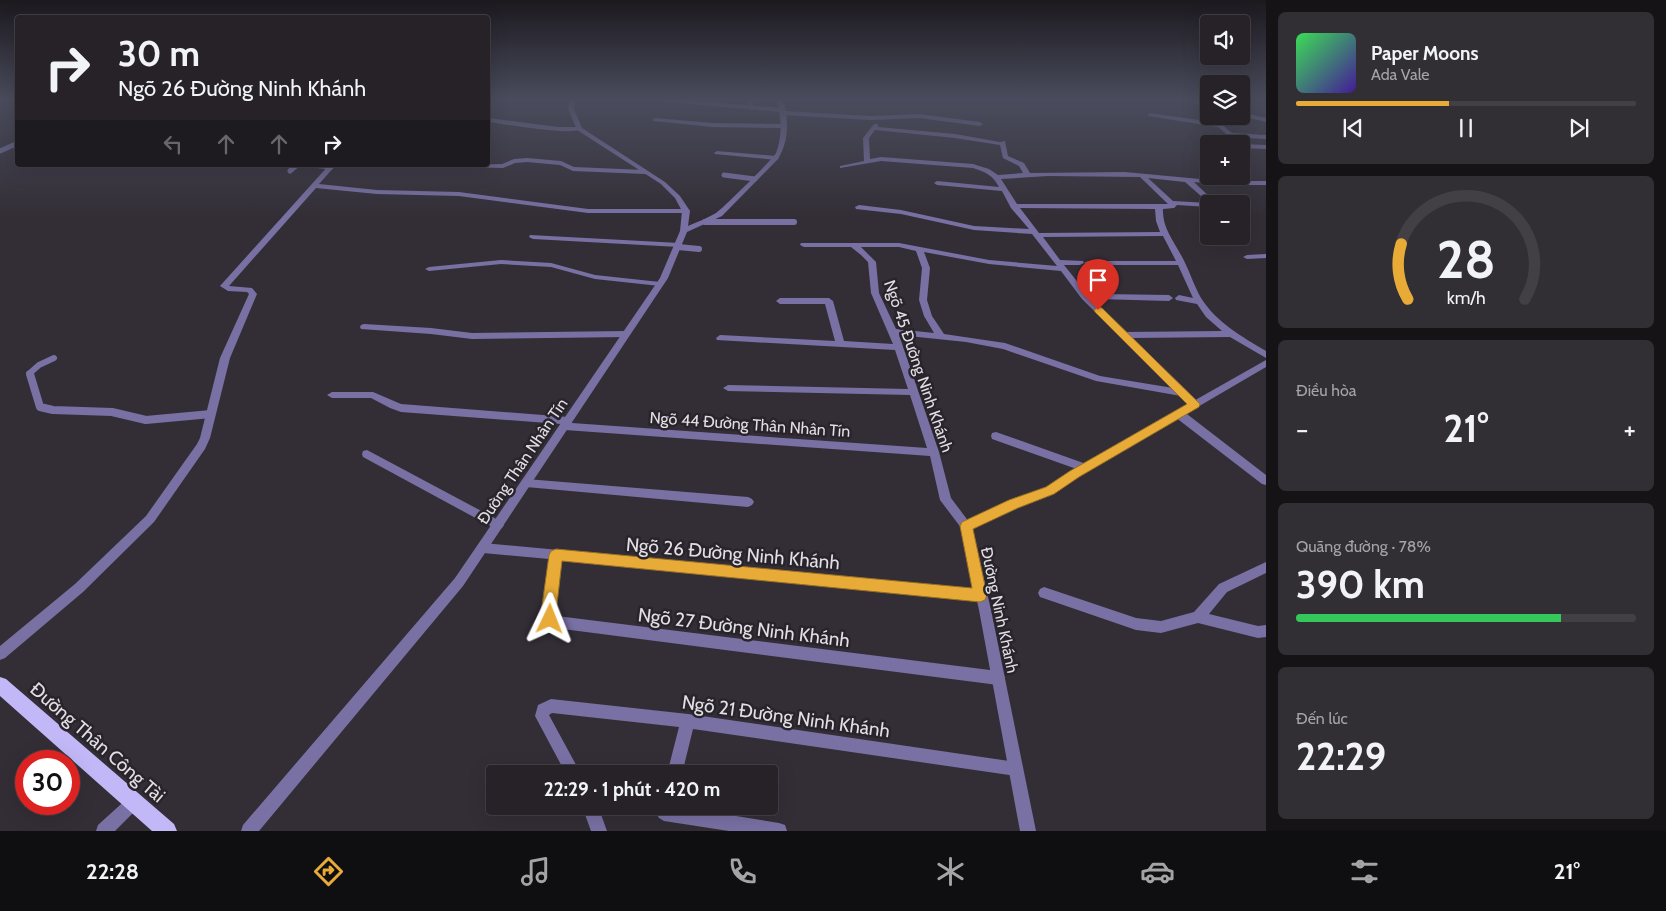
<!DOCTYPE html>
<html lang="vi">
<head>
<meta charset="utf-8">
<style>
  :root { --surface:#262228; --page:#322f34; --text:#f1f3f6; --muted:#a4a4a8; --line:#423f45; --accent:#e8ab37 }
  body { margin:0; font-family:Cabin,sans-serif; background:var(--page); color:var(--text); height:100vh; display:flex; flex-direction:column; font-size:19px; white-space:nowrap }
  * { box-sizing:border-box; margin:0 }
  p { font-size:16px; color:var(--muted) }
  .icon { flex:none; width:28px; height:28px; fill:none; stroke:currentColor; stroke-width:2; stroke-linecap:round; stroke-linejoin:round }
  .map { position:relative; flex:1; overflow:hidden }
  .side { display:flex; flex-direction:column; gap:12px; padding:12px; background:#151316; width:400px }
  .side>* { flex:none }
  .guide { position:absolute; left:15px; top:15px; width:475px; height:152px; border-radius:5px; box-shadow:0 5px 20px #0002,0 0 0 1px var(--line); background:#262228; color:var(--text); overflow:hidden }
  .fabs { position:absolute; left:1200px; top:15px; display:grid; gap:10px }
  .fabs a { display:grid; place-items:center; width:50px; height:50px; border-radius:5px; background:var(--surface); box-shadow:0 5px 20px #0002,0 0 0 1px var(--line); font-size:25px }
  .speed { position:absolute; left:15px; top:750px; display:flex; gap:10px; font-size:25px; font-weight:700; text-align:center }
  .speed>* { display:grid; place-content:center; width:65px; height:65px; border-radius:50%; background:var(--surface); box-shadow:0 5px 20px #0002,0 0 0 1px var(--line); line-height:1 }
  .speed .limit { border:8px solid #d22; background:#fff; color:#111 }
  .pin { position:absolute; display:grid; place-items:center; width:42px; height:42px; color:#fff; margin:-51px -21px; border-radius:50% 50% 50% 0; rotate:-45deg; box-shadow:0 0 5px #0007 }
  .pin .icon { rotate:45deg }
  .me { position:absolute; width:55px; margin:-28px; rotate:2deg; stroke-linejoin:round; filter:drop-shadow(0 0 4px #0008) }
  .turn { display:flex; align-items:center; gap:18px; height:105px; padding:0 20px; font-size:22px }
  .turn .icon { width:65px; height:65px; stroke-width:2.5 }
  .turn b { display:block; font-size:35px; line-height:42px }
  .lanes { display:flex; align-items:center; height:48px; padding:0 20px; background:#0003; justify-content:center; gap:25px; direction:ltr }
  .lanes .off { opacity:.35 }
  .big { font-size:38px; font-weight:700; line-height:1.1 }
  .side .card { flex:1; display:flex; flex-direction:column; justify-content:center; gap:8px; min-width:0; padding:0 18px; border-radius:8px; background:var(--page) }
  .side .dial { align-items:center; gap:0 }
  .dial svg { height:130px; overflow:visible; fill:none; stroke:var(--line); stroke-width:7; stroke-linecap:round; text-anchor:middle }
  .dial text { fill:var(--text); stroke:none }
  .song { display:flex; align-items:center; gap:15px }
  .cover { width:60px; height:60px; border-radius:8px; background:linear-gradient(135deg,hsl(130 70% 55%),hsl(260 70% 35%)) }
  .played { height:5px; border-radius:2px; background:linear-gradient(90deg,var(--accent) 45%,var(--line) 45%) }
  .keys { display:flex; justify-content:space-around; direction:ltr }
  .heat { display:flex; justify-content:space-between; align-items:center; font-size:28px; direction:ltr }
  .charge { height:8px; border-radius:4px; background:linear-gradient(90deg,#34c759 78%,var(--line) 0) }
  .trip { position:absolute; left:486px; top:765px; width:292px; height:50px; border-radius:5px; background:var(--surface); box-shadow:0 5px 20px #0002,0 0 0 1px var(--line); font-weight:700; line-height:50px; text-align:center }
  .tabs { display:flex; height:80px; justify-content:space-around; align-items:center; background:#0f0e10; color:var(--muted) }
  .tabs .icon { width:35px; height:35px }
  .tabs .selected { color:var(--accent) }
  .tabs b { font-size:22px; color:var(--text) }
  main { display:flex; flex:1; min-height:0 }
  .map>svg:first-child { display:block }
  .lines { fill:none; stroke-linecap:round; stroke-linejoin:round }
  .service-far2 { stroke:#7971a4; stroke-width:5 }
  .service-far1 { stroke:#7971a4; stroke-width:6 }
  .service { stroke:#7971a4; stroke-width:8 }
  .minor { fill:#7971a4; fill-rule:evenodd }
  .tertiary { fill:#7971a4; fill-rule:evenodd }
  .primary { fill:#c2b8f7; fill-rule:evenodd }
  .route { fill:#e8ab37; stroke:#976f24 }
  .labels { text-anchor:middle; stroke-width:5; stroke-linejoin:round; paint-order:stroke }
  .street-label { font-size:16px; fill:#e2dfe4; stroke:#29242b }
  .near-street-label { font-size:19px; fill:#e2dfe4; stroke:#29242b }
</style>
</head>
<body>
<main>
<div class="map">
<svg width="1266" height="831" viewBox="0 0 1266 831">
  <rect width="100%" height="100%" fill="#332e36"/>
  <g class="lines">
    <path class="service-far2" d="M751,103V108
      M0,151L18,143
      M313,165L331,167
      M290,171L297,165
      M724,175L755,179"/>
    <path class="service-far1" d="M705,222H794
      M678,247L699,249
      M31,375L30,373L39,365L54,358"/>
    <path class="service" d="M30,374L40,407L53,410L112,412L146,420L211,414"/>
    <path class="minor" d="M662,100H682L783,108L786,110L785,111L871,116L919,114L980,122L983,124L980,126L919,118L871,120L783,115L780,113L782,112L665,102Z
      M1183,100H1193L1209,103V107Z
      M1241,112L1266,118V122L1241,116Z
      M1150,113L1220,123L1232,133L1266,135V139L1230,137L1218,127L1148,116V114Z
      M488,118L558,127H579L582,129C569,136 506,124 488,122Z
      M655,118L713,123L784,124L787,126L784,128L713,127L653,121V119Z
      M874,124H878V127L955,134L1000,142L1005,141L1008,156L1024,163L1030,173L1125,172L1221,181H1266V185H1221L1194,182L1217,204H1209V207L1177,205L1174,208L1163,209C1162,227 1173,240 1181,255C1189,269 1193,284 1201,298C1217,323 1241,336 1266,351V358L1230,337L1132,338L1198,402L1200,404L1198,406H1192L1181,396L1096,381L1003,349L966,342L899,335L939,452L951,498L972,526L970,529L966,531L962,529L940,500L930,456L565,430L561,429V424L401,412L390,408L371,398H332L327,395L332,392H373L401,404L568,417L572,418V423L927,448L910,395L728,391L723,388L728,385L908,389L895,350L717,340L716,338L720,335L835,341L825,304H780L776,301L780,298H829L833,301L844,341L893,344L871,293L868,262L861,255L851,247H804L800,245L801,243H899L989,260L1057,266L1032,234L974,230L901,214L856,209L855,207L859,205L901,210L974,226L1029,229L1011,208L1002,191L937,185L934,183L937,181L999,187C993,175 985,172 973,168L881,161L840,168V166L864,161L863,138ZM875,130L955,138L1000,145L1003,158L1019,166L1023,173L998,175L989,169L973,164L881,157L870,159L869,138ZM1048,176L1140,177L1168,204H1017L1001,179ZM1148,178L1185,182L1209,203L1173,201ZM1020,208L1155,209L1156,221L1160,232L1039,233ZM1163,236L1176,261H1088L1084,263L1088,265H1178L1193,298L1179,295L1175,298L1176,300L1197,304L1206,317L1222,331L1126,332L1088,295L1064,265H1080L1084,263L1083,261L1060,260L1043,237ZM861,247H899L916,251L922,268L919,300L924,316L934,333L896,329L879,293L876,262ZM924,252L989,264L1061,271L1082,299L1173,388L1100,376L1005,343L944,334L932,316L927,300L930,268Z
      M1241,144L1266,145V149L1241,148Z
      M717,151L776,156L779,158L776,160L715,154L714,153Z
      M527,158L561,161L574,167L645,170L648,172L645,174L573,171L560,165L527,162L515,163L503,168L466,167L463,165L502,164L514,159Z
      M329,165H336L319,184L377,190L459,192L588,209H686L690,211L686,213H588L459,196L377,194L316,188L229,286L252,288L257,294L230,358L210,438L205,449L154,522L83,592L5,658L0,660V646L75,584L146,516L197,444L200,438L220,358L249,294L247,292L228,291L220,286Z
      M530,235L679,243L683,245L679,247L533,239L529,237Z
      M1266,254V258L1247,259L1243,257L1247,255Z
      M501,260L551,263L595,275L660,282L664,284L660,286L595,279L551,267L501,264L429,271L425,269L429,267Z
      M1101,294L1169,295L1173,298L1169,301L1098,299V295Z
      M364,324L431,328L472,333L626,331L630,334L626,337L472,339L431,334L361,329L360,327L361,325Z
      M1179,410L1183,411L1266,475V485L1262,484L1175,417L1174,414L1175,411Z
      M996,432L1089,465L1090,468L1089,471L1085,472L992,439L991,436L992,433Z
      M367,450L502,522L504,525L502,528L498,530L494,528L363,457L362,454L363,451Z
      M526,479L748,497L752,499L754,502L752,505L748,507L526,487L522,486L521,483L522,480Z
      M483,543L980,589L984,591L986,595L984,599L980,601L561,561L554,613L557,616L998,671L1003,673L1005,678L1003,683L998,685L555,628L545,623L542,613L549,559L483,553L479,552L477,548L479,544Z
      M1266,562V573L1227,592L1209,614L1258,626L1266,625V637L1258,638L1198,623L1161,633L1136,630L1040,597L1038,593L1040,589L1044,587L1136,618L1161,621L1194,612L1219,584Z
      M551,699L688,714L1016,762L1021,764L1023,769L1021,774L1016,776L693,729L682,774H667L679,727L552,713L549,715L581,774H566L535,716L538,705Z
      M582,806H598L607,831H591Z
      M658,806H674L779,823L785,825L787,831H729L664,821L659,818L656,813Z"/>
    <path class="tertiary" d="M570,100H576L574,109L582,128L665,182L680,196L690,211L688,226C697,222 708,218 716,213C724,207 772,160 776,153C783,135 781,117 777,100H783C789,120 789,141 778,159L722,216L687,232L668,278L463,586L259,831H241L243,825L455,578L660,278L680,231L682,211L675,198L661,184L577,130L568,109Z
      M1266,360V367L1078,477L1054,493L1017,507L972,528L991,610L1036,831H1020L979,610L960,526L962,523L1009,501L1046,487L1070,471Z
      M135,793L140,796L143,801L140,806L115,831H96L98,825L130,796Z"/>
    <path class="primary" d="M0,677L6,679L174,824L177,831H152L0,696Z"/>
  </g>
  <linearGradient id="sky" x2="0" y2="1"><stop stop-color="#1c191e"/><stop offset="0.46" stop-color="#4a4c5d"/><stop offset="1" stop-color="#4a4c5d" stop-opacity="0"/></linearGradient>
  <rect width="1266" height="216" fill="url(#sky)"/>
  <path class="route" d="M1098,307L1102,308L1200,404L1199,407L1079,477L1054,494L1018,508L973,529L987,595L985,600L980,602L562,561L556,613L557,619L555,624L550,626L545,624L541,613L549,555L551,551L556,549L972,588L960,526L962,522L1009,500L1046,487L1070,471L1187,404L1095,312L1094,310Z"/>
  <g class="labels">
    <g class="street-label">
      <text transform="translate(919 366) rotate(71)" y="6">Ngõ 45 Đường Ninh Khánh</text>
      <text transform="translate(750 424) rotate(4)" y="6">Ngõ 44 Đường Thân Nhân Tín</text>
      <text transform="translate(522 461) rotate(-56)" y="6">Đường Thân Nhân Tín</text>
      <text transform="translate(1000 610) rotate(78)" y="6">Đường Ninh Khánh</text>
    </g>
    <g class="near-street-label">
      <text transform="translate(733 553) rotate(5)" y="7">Ngõ 26 Đường Ninh Khánh</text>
      <text transform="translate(744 627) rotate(7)" y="7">Ngõ 27 Đường Ninh Khánh</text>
      <text transform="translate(786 716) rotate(8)" y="7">Ngõ 21 Đường Ninh Khánh</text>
      <text transform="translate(98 742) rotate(41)" y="7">Đường Thân Công Tài</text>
    </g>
  </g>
</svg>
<div class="fabs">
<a><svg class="icon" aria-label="sound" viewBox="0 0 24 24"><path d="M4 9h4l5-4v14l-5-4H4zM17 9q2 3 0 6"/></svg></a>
<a><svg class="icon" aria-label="layers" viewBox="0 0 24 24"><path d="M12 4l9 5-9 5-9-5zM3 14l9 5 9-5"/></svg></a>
<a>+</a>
<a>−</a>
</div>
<div class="speed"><div class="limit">30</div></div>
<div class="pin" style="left:1098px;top:310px;background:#d93025"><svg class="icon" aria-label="arrive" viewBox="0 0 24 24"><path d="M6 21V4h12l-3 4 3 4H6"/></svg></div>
<svg class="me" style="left:550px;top:619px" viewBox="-20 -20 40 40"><path d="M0-17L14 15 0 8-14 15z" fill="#e8ab37" stroke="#fff" stroke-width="4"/></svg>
<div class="trip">22:29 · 1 phút · 420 m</div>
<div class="guide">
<div class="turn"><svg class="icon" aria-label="right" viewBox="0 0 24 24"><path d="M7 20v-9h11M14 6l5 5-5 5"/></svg><div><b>30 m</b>Ngõ 26 Đường Ninh Khánh</div></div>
<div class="lanes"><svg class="icon off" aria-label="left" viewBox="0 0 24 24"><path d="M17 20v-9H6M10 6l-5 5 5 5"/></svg><svg class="icon off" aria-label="ahead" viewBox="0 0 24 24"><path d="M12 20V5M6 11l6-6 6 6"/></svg><svg class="icon off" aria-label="ahead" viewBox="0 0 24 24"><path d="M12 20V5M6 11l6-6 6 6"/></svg><svg class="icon" aria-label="right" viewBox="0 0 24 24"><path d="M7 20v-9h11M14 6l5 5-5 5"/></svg></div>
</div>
</div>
<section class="side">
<div class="card">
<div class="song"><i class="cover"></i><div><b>Paper Moons</b><p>Ada Vale</p></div></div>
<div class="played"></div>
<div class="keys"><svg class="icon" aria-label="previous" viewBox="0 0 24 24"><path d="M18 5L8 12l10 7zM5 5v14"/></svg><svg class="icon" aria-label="pause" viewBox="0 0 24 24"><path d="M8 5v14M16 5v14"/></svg><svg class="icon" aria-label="next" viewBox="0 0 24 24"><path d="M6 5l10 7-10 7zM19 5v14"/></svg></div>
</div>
<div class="card dial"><svg viewBox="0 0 100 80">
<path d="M14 69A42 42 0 1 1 86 69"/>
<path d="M14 69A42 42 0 0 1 10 35" stroke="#e8ab37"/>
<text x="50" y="56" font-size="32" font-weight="700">28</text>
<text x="50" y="72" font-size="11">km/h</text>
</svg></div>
<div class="card"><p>Điều hòa</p>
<div class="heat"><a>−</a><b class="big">21°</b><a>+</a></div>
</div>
<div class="card"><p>Quãng đường · 78%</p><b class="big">390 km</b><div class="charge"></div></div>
<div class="card"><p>Đến lúc</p><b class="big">22:29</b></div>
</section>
</main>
<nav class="tabs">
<b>22:28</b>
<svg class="icon selected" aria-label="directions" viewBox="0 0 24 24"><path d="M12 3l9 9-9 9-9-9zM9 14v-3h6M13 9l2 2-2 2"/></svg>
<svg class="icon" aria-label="music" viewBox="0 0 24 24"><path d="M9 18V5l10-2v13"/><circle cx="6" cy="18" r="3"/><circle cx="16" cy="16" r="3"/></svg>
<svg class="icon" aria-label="phone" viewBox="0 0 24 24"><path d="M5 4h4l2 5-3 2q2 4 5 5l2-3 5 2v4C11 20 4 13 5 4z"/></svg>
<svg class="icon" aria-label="climate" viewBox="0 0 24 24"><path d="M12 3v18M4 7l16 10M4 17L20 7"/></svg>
<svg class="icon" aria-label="car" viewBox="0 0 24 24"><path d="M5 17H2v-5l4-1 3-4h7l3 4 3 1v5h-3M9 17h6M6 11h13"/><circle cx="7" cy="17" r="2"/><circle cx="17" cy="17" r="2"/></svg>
<svg class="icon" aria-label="filters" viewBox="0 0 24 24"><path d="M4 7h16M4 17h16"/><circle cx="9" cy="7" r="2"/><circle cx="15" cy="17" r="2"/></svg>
<b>21°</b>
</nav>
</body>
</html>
